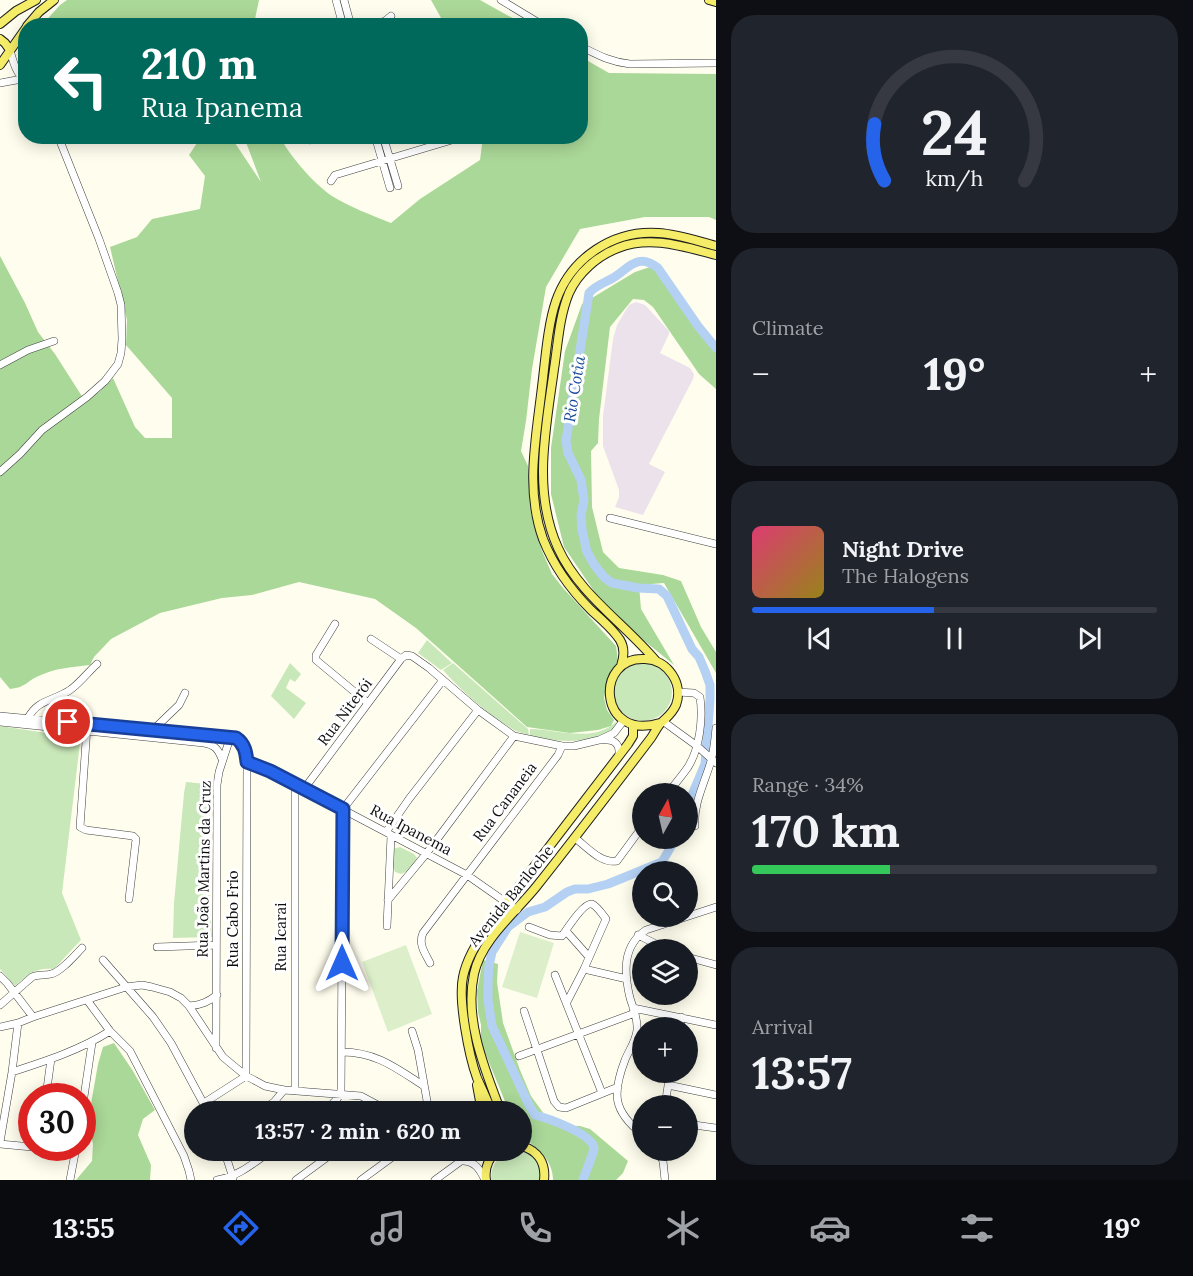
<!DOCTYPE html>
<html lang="en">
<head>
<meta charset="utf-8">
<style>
  :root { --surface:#171b24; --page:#20242c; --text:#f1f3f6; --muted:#9ea1a6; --line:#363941; --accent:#2563eb }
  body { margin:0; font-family:Lora,serif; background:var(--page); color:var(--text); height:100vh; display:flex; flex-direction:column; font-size:22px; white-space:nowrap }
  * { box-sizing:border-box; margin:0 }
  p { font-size:20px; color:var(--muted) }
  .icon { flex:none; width:33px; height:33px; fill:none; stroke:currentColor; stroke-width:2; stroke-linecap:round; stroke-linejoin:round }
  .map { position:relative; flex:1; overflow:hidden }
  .details { display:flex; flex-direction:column; gap:15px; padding:15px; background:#0d0f14; width:477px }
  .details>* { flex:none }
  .hud { position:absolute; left:18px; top:18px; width:570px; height:126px; border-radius:24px; box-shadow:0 3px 15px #0003; background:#00695c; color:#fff; overflow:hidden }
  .needle { width:39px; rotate:8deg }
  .fabs { position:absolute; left:632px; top:783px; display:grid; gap:12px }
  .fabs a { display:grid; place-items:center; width:66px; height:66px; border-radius:50%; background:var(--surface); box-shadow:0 3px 15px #0003; font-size:30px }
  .speed { position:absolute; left:18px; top:1083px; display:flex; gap:12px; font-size:30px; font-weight:700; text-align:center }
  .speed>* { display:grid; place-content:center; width:78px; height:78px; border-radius:50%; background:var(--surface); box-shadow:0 3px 15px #0003; line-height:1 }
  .speed .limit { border:9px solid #d22; background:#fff; color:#111 }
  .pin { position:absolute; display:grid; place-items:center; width:51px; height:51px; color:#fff; margin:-26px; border:3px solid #fff; border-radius:50%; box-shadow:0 2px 6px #0007 }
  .me { position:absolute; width:66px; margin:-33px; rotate:0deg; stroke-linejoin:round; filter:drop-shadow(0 0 4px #0008) }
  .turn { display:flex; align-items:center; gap:21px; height:126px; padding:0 24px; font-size:27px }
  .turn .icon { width:78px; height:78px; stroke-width:2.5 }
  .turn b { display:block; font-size:42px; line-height:51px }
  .big { font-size:45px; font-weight:700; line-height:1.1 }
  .details .tile { flex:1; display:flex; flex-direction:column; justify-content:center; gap:9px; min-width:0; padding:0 21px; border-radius:24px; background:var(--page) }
  .details .dial { align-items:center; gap:0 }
  .dial svg { height:156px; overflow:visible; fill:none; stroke:var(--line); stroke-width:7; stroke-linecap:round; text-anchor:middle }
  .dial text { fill:var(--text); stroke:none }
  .song { display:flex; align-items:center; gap:18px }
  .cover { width:72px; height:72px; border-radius:9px; background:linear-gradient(135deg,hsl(340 70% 55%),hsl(50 70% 35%)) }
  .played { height:6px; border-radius:3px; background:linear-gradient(90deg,var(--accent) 45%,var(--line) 45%) }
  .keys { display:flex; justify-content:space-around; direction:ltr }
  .heat { display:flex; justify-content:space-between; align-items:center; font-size:33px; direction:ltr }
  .charge { height:9px; border-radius:4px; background:linear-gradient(90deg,#34c759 34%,var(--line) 0) }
  .trip { position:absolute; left:184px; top:1101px; width:348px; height:60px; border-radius:30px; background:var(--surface); box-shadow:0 3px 15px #0003; font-weight:700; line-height:60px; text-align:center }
  .tabs { display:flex; height:96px; justify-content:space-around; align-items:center; background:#090b0e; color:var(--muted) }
  .tabs .icon { width:42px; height:42px }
  .tabs .selected { color:var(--accent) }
  .tabs b { font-size:27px; color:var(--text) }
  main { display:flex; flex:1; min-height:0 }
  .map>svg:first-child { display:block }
  .industrial { fill:#ece2eb }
  .green { fill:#c9e8b9 }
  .forest { fill:#aad898 }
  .pitch { fill:#dcefca }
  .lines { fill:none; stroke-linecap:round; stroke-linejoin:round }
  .river { stroke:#b4d1f4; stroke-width:9 }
  .minor-casing { stroke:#404040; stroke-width:8 }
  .major-casing { stroke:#1e1e1e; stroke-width:10 }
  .minor { stroke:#fff; stroke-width:7 }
  .major { stroke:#f5ec68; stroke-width:8 }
  .route-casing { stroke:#184099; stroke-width:15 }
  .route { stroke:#2563eb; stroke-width:10 }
  .labels { text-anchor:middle; stroke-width:6; stroke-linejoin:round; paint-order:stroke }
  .street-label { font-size:15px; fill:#0d0d0d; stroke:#fff }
  .water-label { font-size:16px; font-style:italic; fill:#1a4c9c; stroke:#fff }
</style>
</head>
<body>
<main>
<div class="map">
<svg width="716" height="1180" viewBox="0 0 716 1180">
  <rect width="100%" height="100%" fill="#fffeee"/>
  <path class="industrial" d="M636,302L645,305L669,331V334L660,353L690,368L694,374L693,379L649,464L665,472L643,515L615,507L619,497V490L603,446V416L613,339L617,325L629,305Z"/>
  <path class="green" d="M427,640L452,663L441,670L418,653Z
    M290,663L301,674L295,682L290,679L286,688L306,703L294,719L271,696Z
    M453,663L528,729L529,735C523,733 516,732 511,728C488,714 461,691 443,670Z
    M614 692a29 29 0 1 1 58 0a29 29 0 1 1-58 0Z
    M617,721L616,729C583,744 565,743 530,736V729C558,729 593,744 617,721Z
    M0,726L73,737L80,743L62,893L81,940L54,969C36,967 28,974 15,986L0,969Z
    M186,782L207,784L209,807L205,816L212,937L173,938L174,903L184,793Z
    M400,847L414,854L417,858L410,870L401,874L395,872L393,865V849Z
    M513,1151C535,1151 539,1160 541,1180H491C491,1164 498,1155 513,1151Z"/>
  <path class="forest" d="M67,0H259L255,19L256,25H42L60,5Z
    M431,0H480L525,25H445Z
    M581,57L609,73L716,74V220L709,217H645L580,229L546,287L532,369L526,421L521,451L528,466L531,513L542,551L552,574L563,588L616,646L618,661L607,682L604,698L607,710L614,720L611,726L598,730L570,733L527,727L416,628L375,599L299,582L252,595L222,598L160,613L111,639L94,657L90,665C73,667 56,668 41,675C27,680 28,687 10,689L0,677V256L25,303L38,332L55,354L85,401L99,392L113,378L135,427L145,438H172V398L126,345L127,320L110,247L137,237L152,219L200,209L205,176L189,155L199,140L197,137H231L261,182L244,137H280C290,156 313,183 332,196C350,207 371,215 391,223L420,199L480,160L483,137L580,136Z
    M653,266L716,351V389L699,374L653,307L644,300L633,299L610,327L599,419L598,443L591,451L592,507L603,552L619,568L663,575L681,581L701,627L716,652V673L664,583L639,585L641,609L674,665L636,634L596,594L564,547L551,494V448L565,351L582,304L635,272Z
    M483,960L498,964L497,982L503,1023L520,1070L531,1096L552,1125L580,1126L590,1129L628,1161L623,1173L616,1180H553C553,1160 537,1147 522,1137V1112L509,1111L481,1043V1025L478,1012L477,991Z
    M114,1043L133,1071L155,1110L143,1119L138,1135L151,1165L150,1180H76L92,1161L93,1144L88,1121L98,1064L103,1047Z"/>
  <path class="pitch" d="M520,932L554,943L537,998L502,987Z
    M406,945L432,1014L388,1032L362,962Z"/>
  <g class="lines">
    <path class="river" d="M687,812L692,795L705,764L710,700V685L705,671L699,657L692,649L667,596L659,589L638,588L612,583L605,578L595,566L587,552L582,530L581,515L584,500L581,480L568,453L566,441L589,293C596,285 604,283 613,278C629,268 638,252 658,268L698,326L716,348
      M583,1180C585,1174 593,1154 594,1149C594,1134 547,1118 535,1115L529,1105L492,1026L488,1000V982L489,966L492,952L508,927L528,912L545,907L567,892L575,889H588L608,884L662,862L676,838"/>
    <g class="minor-casing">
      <path id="minor" d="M336,0L343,26
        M344,0L351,26
        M501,0L544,26
        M370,26L385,21L391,16
        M580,46C598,55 610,62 630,64L716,63
        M10,50C13,61 16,74 26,81
        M0,83L22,79
        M375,136L390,188
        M383,136L398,186
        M310,140L314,136
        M331,181L335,175L452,140L457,136
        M0,365L28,350L54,341
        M0,472L20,454L42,430L87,397L105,381L118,364L121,353L122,339L121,305L118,293L99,239L58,136
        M610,518L716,544
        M335,624L316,655V660L368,703
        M371,639L401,659
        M0,716L234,738
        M28,718C38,699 54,701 70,690C80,683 88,672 97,664
        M0,722L204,743C215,745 218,749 222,759
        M664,722L697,746L716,763
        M87,727L80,827L86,830L133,836L136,839L129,899
        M154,732L155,728L179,705L185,693
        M236,739C245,743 246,753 247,762L270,771L467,875L517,910
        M601,740C613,739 620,742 619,755
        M304,789L401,659L406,655L412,656L429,668L478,710L514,736L562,746H574L599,740L614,733L624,720
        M667,794C674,785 682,776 688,767C700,748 703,718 700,697L694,693L678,692
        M695,826C693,804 705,782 711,761C714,750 715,739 716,728
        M386,832L409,799L478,710
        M575,838C587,847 601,864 617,861L642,827
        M388,900L426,854L514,736
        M387,926L391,836
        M529,927L550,935L562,936C567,929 584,902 592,904C597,906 603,915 606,919L584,969L567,1002
        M566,931L589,957
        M638,935L668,950
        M157,947L216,945
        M687,957L716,965
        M103,960L153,1017L171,1043L208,1112
        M430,963C425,953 418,944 423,933L558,755L562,746
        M584,969L627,979
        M555,975L602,1093
        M0,976L7,983L33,1017
        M87,1000L110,1031L130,1051L184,1156L189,1171L191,1180
        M0,1005L32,977C38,974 45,976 51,974C61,972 75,955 82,948
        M189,1006C201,1005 208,1002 217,995
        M633,1008L716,1025
        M524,1011L554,1101L559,1107L566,1108L618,1087
        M0,1027L18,1023L33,1017L126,987L142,985L152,987L170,992L181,998L189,1006L223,1057L246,1076L254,1080L265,1086L284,1090L361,1096L376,1104L382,1112
        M679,1028L681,1017
        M412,1031L418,1050L429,1112
        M216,1048L217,785L219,772L230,738
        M342,1052C376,1052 396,1068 424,1086
        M519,1056L635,1013
        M12,1072C46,1061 80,1050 110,1031
        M668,1085L716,1095
        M295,1091V784
        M46,1096L51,1059
        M204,1103L246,1076L247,762
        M665,1106L670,1072
        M82,1110L92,1043
        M259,1112L274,1102L284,1090
        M324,1112L337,1099L341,1093L343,809L443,680
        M687,1124L716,1128
        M642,1134C613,1111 612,1094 625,1060C629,1050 636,1041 637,1030C638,1018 633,1008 630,998C624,973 622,946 646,930L716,907
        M0,1142L12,1072L18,1023
        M0,1144L32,1147
        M51,1148H76
        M224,1150L233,1178
        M431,1150L451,1157
        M657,1150L663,1161L665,1180
        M464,1161C476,1162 480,1170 485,1180
        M70,1180L76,1148
        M217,1180C238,1177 255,1162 272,1150
        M296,1180L337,1150
        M361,1180L402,1150
        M435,1180L461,1161L497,1150"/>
    </g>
    <g class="major-casing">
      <path id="major" d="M709,0L716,2
        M0,24L16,11L36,0
        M27,26L39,12L54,0
        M0,39L5,43L10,50
        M0,65L26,28
        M656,661C624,623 579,594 558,548C532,491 546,428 554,369C558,344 559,317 569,293C578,273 597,256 618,248C651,235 684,247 716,255
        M621,666C624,657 625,648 620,640C613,629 601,619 591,610C571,590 554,567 543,539C526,492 535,444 541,395C545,366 547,327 556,301C571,258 613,230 658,233C678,234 697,241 716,246
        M477,1085L482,1112
        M492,1112C487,1100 482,1089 477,1078C469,1056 458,1000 463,977C467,957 478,940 490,924L628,744L633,736V725
        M501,1112C485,1070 464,1020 474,974C481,940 515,913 536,887C575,838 613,788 651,738C654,734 657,727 661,723C667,717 672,714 676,705C684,684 668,660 645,659C594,656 598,742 660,723
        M522,1146C538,1151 546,1163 544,1180
        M447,1156L471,1150
        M486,1180C484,1168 488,1159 497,1150"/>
    </g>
    <use href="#minor" class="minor"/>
    <use href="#major" class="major"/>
  </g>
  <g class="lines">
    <g class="route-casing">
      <path id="route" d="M68,722L236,738C245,744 246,753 247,762L270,771L343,809L342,963"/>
    </g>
    <use href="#route" class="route"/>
  </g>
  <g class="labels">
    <g class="street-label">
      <text transform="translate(345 712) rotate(-53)" y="5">Rua Niterói</text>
      <text transform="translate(505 802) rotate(-53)" y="5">Rua Cananeia</text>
      <text transform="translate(411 830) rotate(28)" y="5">Rua Ipanema</text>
      <text transform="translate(204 869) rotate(-89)" y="5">Rua João Martins da Cruz</text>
      <text transform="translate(511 896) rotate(-51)" y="5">Avenida Bariloche</text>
      <text transform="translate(233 919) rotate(-90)" y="5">Rua Cabo Frio</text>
      <text transform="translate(281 937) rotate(-90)" y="5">Rua Icarai</text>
    </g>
    <g class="water-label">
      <text transform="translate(574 389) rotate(-81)" y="6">Rio Cotia</text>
    </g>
  </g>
</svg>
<div class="fabs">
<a><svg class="needle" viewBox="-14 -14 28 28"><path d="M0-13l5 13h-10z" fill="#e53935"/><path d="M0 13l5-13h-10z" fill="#9ea1a6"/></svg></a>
<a><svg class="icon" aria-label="search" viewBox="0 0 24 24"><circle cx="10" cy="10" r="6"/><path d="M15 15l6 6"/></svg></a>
<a><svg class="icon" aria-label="layers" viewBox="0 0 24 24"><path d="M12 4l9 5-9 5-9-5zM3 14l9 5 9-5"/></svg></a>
<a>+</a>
<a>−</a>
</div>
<div class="speed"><div class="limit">30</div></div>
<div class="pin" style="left:68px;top:722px;background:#d93025"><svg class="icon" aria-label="arrive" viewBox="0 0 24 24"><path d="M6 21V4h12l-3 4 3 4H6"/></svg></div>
<svg class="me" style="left:342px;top:963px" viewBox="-20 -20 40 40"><path d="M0-17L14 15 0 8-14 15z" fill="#2563eb" stroke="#fff" stroke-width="4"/></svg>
<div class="trip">13:57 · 2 min · 620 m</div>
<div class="hud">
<div class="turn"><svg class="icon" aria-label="left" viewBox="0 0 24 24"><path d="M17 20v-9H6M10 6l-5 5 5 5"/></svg><div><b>210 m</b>Rua Ipanema</div></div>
</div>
</div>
<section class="details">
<div class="tile dial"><svg viewBox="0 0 100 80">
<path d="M14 69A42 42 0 1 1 86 69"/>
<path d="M14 69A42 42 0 0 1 9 40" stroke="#2563eb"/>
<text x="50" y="56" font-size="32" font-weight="700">24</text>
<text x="50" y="72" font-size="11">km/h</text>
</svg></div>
<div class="tile"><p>Climate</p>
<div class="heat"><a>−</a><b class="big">19°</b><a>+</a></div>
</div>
<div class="tile">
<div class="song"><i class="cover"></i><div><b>Night Drive</b><p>The Halogens</p></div></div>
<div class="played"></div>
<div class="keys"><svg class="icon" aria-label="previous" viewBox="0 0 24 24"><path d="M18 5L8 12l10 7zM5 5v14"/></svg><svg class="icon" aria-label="pause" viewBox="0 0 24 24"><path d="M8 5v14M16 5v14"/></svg><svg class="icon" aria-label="next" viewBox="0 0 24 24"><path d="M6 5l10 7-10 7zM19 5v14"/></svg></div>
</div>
<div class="tile"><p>Range · 34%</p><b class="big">170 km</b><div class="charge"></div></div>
<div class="tile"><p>Arrival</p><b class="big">13:57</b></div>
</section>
</main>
<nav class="tabs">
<b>13:55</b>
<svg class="icon selected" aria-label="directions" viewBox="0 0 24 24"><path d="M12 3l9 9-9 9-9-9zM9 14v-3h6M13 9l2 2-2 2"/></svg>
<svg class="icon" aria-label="music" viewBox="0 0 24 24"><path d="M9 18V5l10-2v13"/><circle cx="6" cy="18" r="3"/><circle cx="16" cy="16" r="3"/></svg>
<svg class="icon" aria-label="phone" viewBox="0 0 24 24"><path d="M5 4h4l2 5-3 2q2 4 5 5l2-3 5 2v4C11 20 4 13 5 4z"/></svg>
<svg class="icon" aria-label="climate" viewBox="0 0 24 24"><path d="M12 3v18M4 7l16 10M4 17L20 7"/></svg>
<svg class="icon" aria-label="car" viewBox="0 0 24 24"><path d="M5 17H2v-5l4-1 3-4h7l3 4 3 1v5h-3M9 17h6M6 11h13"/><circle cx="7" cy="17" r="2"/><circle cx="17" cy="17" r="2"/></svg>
<svg class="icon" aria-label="filters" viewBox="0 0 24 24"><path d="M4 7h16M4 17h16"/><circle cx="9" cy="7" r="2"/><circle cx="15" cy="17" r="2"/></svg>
<b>19°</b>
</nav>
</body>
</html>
